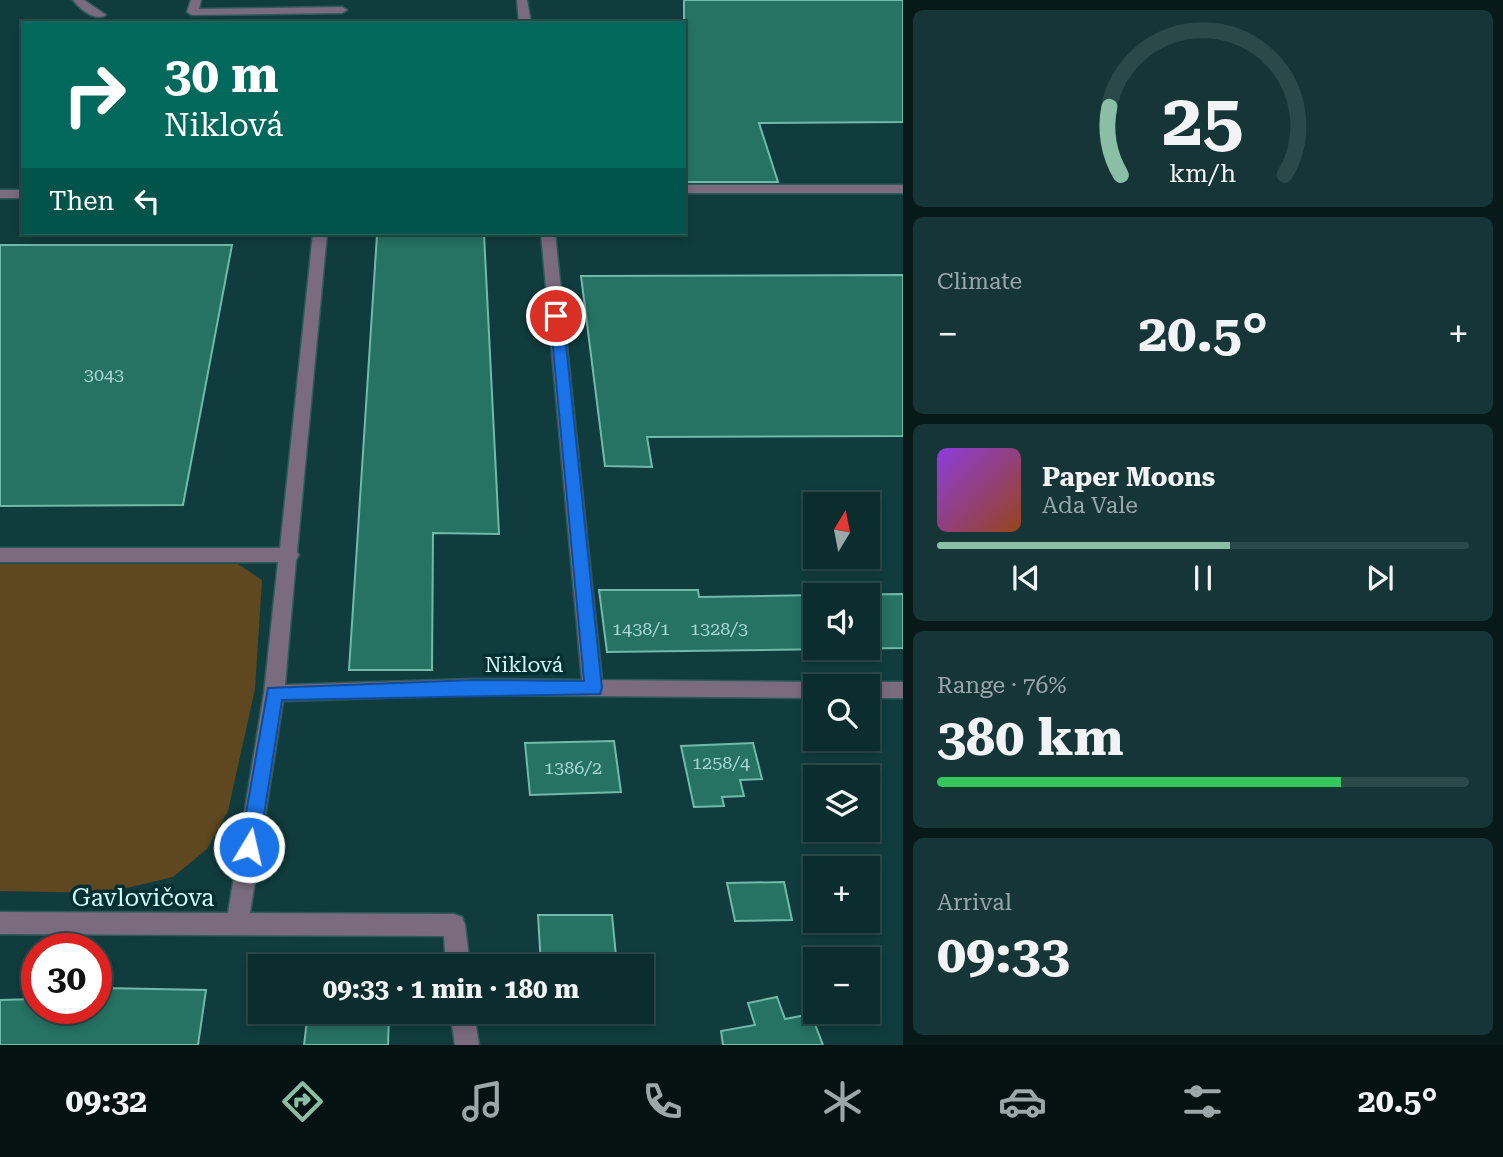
<!DOCTYPE html>
<html lang="en">
<head>
<meta charset="utf-8">
<style>
  :root { --surface:#0c2d2e; --page:#153536; --text:#f1f3f6; --muted:#9aa8aa; --line:#2c494a; --accent:#8abfa5 }
  body { margin:0; font-family:"Roboto Serif",serif; background:var(--page); color:var(--text); height:100vh; display:flex; flex-direction:column; font-size:26px; white-space:nowrap }
  * { box-sizing:border-box; margin:0 }
  p { font-size:23px; color:var(--muted) }
  .icon { flex:none; width:38px; height:38px; fill:none; stroke:currentColor; stroke-width:2; stroke-linecap:round; stroke-linejoin:round }
  .map { position:relative; flex:1; overflow:hidden }
  .details { display:flex; flex-direction:column; gap:10px; padding:10px; background:#071919; width:600px }
  .details>* { flex:none }
  .guide { position:absolute; left:21px; top:21px; width:665px; height:214px; border-radius:0px; box-shadow:0 4px 10px #0003,0 0 0 2px var(--line); background:#00695c; color:#fff; overflow:hidden }
  .needle { width:46px; rotate:10deg }
  .fabs { position:absolute; left:803px; top:492px; display:grid; gap:14px }
  .fabs a { display:grid; place-items:center; width:77px; height:77px; border-radius:0px; background:var(--surface); box-shadow:0 4px 10px #0003,0 0 0 2px var(--line); font-size:35px }
  .speed { position:absolute; left:21px; top:933px; display:flex; gap:14px; font-size:35px; font-weight:700; text-align:center }
  .speed>* { display:grid; place-content:center; width:91px; height:91px; border-radius:50%; background:var(--surface); box-shadow:0 4px 10px #0003,0 0 0 2px var(--line); line-height:1 }
  .speed .limit { border:10px solid #d22; background:#fff; color:#111 }
  .pin { position:absolute; display:grid; place-items:center; width:60px; height:60px; color:#fff; margin:-30px; border:4px solid #fff; border-radius:50%; box-shadow:0 2px 7px #0007 }
  .me { position:absolute; width:77px; margin:-38px; rotate:9deg; stroke-linejoin:round; filter:drop-shadow(0 0 5px #0008) }
  .turn { display:flex; align-items:center; gap:24px; height:147px; padding:0 28px; font-size:32px }
  .turn .icon { width:91px; height:91px; stroke-width:2.5 }
  .turn b { display:block; font-size:49px; line-height:60px }
  .then { display:flex; align-items:center; height:66px; padding:0 28px; background:#0003; gap:14px; font-size:26px }
  .big { font-size:52px; font-weight:700; line-height:1.1 }
  .details .tile { flex:1; display:flex; flex-direction:column; justify-content:center; gap:10px; min-width:0; padding:0 24px; border-radius:10px; background:var(--page) }
  .details .dial { align-items:center; gap:0 }
  .dial svg { height:182px; overflow:visible; fill:none; stroke:var(--line); stroke-width:7; stroke-linecap:round; text-anchor:middle }
  .dial text { fill:var(--text); stroke:none }
  .song { display:flex; align-items:center; gap:21px }
  .cover { width:84px; height:84px; border-radius:10px; background:linear-gradient(135deg,hsl(270 70% 55%),hsl(20 70% 35%)) }
  .played { height:7px; border-radius:4px; background:linear-gradient(90deg,var(--accent) 55%,var(--line) 55%) }
  .keys { display:flex; justify-content:space-around; direction:ltr }
  .heat { display:flex; justify-content:space-between; align-items:center; font-size:38px; direction:ltr }
  .charge { height:10px; border-radius:5px; background:linear-gradient(90deg,#34c759 76%,var(--line) 0) }
  .trip { position:absolute; left:248px; top:954px; width:406px; height:70px; border-radius:0px; background:var(--surface); box-shadow:0 4px 10px #0003,0 0 0 2px var(--line); font-weight:700; line-height:70px; text-align:center }
  .tab-bar { display:flex; height:112px; justify-content:space-around; align-items:center; background:#051212; color:var(--muted) }
  .tab-bar .icon { width:49px; height:49px }
  .tab-bar .active { color:var(--accent) }
  .tab-bar b { font-size:32px; color:var(--text) }
  main { display:flex; flex:1; min-height:0 }
  .map>svg:first-child { display:block }
  .green { fill:#5f4720 }
  .building { fill:#267263; stroke:#71baa9; stroke-width:2 }
  .lines { fill:none; stroke-linecap:round; stroke-linejoin:round }
  .minor-casing { stroke:#2f5a5b; stroke-width:3 }
  .minor { fill:#7a6b7e; fill-rule:evenodd }
  .route { fill:#1a73e8; stroke:#114b97; stroke-width:2 }
  .labels { text-anchor:middle; stroke-width:7; stroke-linejoin:round; paint-order:stroke }
  .number-label { font-size:18px; fill:#a8d8d4 }
  .street-label { font-size:21px; fill:#d4fafa; stroke:#033133 }
  .near-street-label { font-size:24px; fill:#d4fafa; stroke:#033133 }
</style>
</head>
<body>
<main>
<div class="map">
<svg width="903" height="1045" viewBox="0 0 903 1045">
  <rect width="100%" height="100%" fill="#103c3d"/>
  <path class="green" d="M0,564H238L262,580L255,689L228,811L207,849L173,877L106,893L0,891Z"/>
  <path class="building" d="M684,0H903V122L759,123L778,182H684Z
    M484,234L499,534L433,533L432,670H349L377,235Z
    M0,245H232L183,505L0,506Z
    M903,275V436L647,437L652,467L605,466L581,276Z
    M599,590H698L699,597L816,595V648H868V595H823L903,594V648L607,652Z
    M614,741L621,792L530,795L525,743Z
    M753,743L762,779L740,780L744,796L722,797L724,806L694,807L681,746Z
    M784,882L792,920L735,921L727,883Z
    M538,915H612L617,966H541Z
    M103,988L206,990L198,1045H0V1000L37,999V1008H99Z
    M777,997L785,1019L811,1014L823,1045H723L721,1031L755,1025L748,1003Z
    M308,1012H376V1015L389,1016L388,1045H304Z"/>
  <g class="lines">
    <g class="minor-casing">
      <path id="minor" d="M73,0H84L106,15C95,22 80,9 73,0Z
        M191,0H201L199,9L342,7L347,10L342,13L192,15L187,12Z
        M517,0H527L531,23H519Z
        M684,185H903V193H684Z
        M0,190H23V198H0Z
        M313,233H327L297,552L299,555L296,560L285,685L473,679L582,680L541,233H555L602,680L816,682L824,686H816V698L473,695L283,701L250,913L454,914L462,917L465,925L470,966H446L444,936L0,934V912L228,913L264,693L278,562H0V548H280Z
        M868,682H903V698H868V686H860Z
        M450,1012H474L479,1045H455Z"/>
    </g>
    <use href="#minor" class="minor"/>
  </g>
  <path class="route" d="M556,312L563,316L602,688L600,694L282,700L259,847L256,854L249,856L242,854L240,847L268,688L473,680L584,681L550,316Z"/>
  <g class="labels">
    <g class="number-label">
      <text x="104" y="381">3043</text>
      <text x="641" y="635">1438/1</text>
      <text x="719" y="635">1328/3</text>
      <text x="721" y="769">1258/4</text>
      <text x="573" y="774">1386/2</text>
    </g>
    <g class="street-label">
      <text x="524" y="672">Niklová</text>
    </g>
    <g class="near-street-label">
      <text x="143" y="906">Gavlovičova</text>
    </g>
  </g>
</svg>
<div class="fabs">
<a><svg class="needle" viewBox="-14 -14 28 28"><path d="M0-13l5 13h-10z" fill="#e53935"/><path d="M0 13l5-13h-10z" fill="#9aa8aa"/></svg></a>
<a><svg class="icon" aria-label="sound" viewBox="0 0 24 24"><path d="M4 9h4l5-4v14l-5-4H4zM17 9q2 3 0 6"/></svg></a>
<a><svg class="icon" aria-label="search" viewBox="0 0 24 24"><circle cx="10" cy="10" r="6"/><path d="M15 15l6 6"/></svg></a>
<a><svg class="icon" aria-label="layers" viewBox="0 0 24 24"><path d="M12 4l9 5-9 5-9-5zM3 14l9 5 9-5"/></svg></a>
<a>+</a>
<a>−</a>
</div>
<div class="speed"><div class="limit">30</div></div>
<div class="pin" style="left:556px;top:316px;background:#d93025"><svg class="icon" aria-label="arrive" viewBox="0 0 24 24"><path d="M6 21V4h12l-3 4 3 4H6"/></svg></div>
<svg class="me" style="left:249px;top:847px" viewBox="-20 -20 40 40"><circle r="17" fill="#1a73e8" stroke="#fff" stroke-width="3"/><path d="M0-11L8 9 0 5-8 9z" fill="#fff"/></svg>
<div class="trip">09:33 · 1 min · 180 m</div>
<div class="guide">
<div class="turn"><svg class="icon" aria-label="right" viewBox="0 0 24 24"><path d="M7 20v-9h11M14 6l5 5-5 5"/></svg><div><b>30 m</b>Niklová</div></div>
<div class="then">Then<svg class="icon" aria-label="left" viewBox="0 0 24 24"><path d="M17 20v-9H6M10 6l-5 5 5 5"/></svg></div>
</div>
</div>
<section class="details">
<div class="tile dial"><svg viewBox="0 0 100 80">
<path d="M14 69A42 42 0 1 1 86 69"/>
<path d="M14 69A42 42 0 0 1 9 39" stroke="#8abfa5"/>
<text x="50" y="56" font-size="32" font-weight="700">25</text>
<text x="50" y="72" font-size="11">km/h</text>
</svg></div>
<div class="tile"><p>Climate</p>
<div class="heat"><a>−</a><b class="big">20.5°</b><a>+</a></div>
</div>
<div class="tile">
<div class="song"><i class="cover"></i><div><b>Paper Moons</b><p>Ada Vale</p></div></div>
<div class="played"></div>
<div class="keys"><svg class="icon" aria-label="previous" viewBox="0 0 24 24"><path d="M18 5L8 12l10 7zM5 5v14"/></svg><svg class="icon" aria-label="pause" viewBox="0 0 24 24"><path d="M8 5v14M16 5v14"/></svg><svg class="icon" aria-label="next" viewBox="0 0 24 24"><path d="M6 5l10 7-10 7zM19 5v14"/></svg></div>
</div>
<div class="tile"><p>Range · 76%</p><b class="big">380 km</b><div class="charge"></div></div>
<div class="tile"><p>Arrival</p><b class="big">09:33</b></div>
</section>
</main>
<nav class="tab-bar">
<b>09:32</b>
<svg class="icon active" aria-label="directions" viewBox="0 0 24 24"><path d="M12 3l9 9-9 9-9-9zM9 14v-3h6M13 9l2 2-2 2"/></svg>
<svg class="icon" aria-label="music" viewBox="0 0 24 24"><path d="M9 18V5l10-2v13"/><circle cx="6" cy="18" r="3"/><circle cx="16" cy="16" r="3"/></svg>
<svg class="icon" aria-label="phone" viewBox="0 0 24 24"><path d="M5 4h4l2 5-3 2q2 4 5 5l2-3 5 2v4C11 20 4 13 5 4z"/></svg>
<svg class="icon" aria-label="climate" viewBox="0 0 24 24"><path d="M12 3v18M4 7l16 10M4 17L20 7"/></svg>
<svg class="icon" aria-label="car" viewBox="0 0 24 24"><path d="M5 17H2v-5l4-1 3-4h7l3 4 3 1v5h-3M9 17h6M6 11h13"/><circle cx="7" cy="17" r="2"/><circle cx="17" cy="17" r="2"/></svg>
<svg class="icon" aria-label="filters" viewBox="0 0 24 24"><path d="M4 7h16M4 17h16"/><circle cx="9" cy="7" r="2"/><circle cx="15" cy="17" r="2"/></svg>
<b>20.5°</b>
</nav>
</body>
</html>
